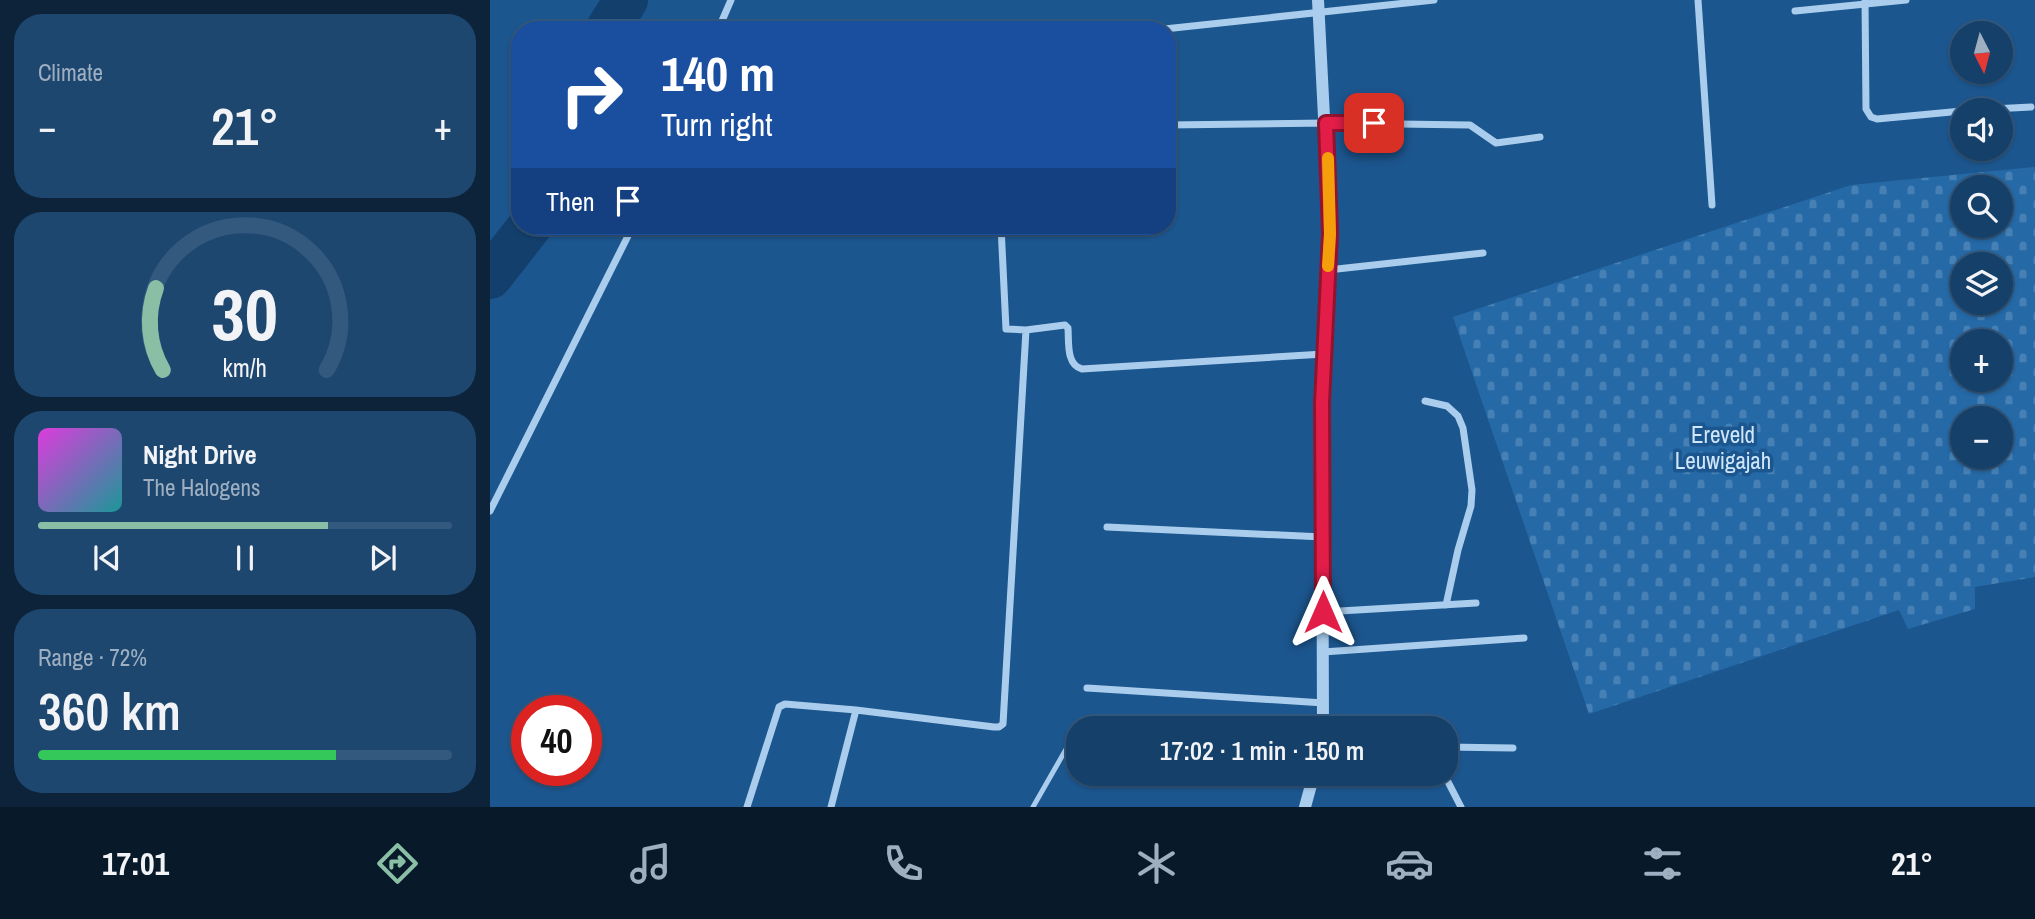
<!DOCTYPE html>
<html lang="en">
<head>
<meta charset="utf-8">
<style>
  :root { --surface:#15406a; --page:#1e4770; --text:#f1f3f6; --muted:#9dafc1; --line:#34597e; --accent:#8abfa5 }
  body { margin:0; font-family:"Archivo Narrow",sans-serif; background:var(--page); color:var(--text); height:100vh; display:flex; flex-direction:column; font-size:26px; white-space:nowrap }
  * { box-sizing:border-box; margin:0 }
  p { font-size:23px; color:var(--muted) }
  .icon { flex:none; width:38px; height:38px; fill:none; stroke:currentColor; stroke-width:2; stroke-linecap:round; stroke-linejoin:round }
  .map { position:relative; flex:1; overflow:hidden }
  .panel { display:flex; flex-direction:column; gap:14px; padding:14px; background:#0c233a; width:490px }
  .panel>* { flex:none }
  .hud { position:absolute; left:21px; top:21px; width:665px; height:214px; border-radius:28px; box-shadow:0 2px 5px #0004,0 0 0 2px var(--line); background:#1a4fa0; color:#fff; overflow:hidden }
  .needle { width:46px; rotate:174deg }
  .fabs { position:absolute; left:1460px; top:21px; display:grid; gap:14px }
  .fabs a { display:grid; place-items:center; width:63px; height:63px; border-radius:50%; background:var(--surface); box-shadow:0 2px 5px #0004,0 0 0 2px var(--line); font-size:35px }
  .speed { position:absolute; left:21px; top:695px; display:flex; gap:14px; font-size:35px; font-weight:700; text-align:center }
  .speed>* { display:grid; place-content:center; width:91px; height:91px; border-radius:50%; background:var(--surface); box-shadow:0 2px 5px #0004,0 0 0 2px var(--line); line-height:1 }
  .speed .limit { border:10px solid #d22; background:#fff; color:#111 }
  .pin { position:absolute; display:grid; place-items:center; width:60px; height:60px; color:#fff; margin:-30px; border-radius:14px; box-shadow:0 4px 10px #0006 }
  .me { position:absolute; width:77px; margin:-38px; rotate:0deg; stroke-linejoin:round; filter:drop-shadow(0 0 5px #0008) }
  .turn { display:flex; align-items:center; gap:24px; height:147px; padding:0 35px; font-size:32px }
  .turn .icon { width:91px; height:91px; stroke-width:2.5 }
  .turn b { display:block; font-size:49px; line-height:60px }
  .then { display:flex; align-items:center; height:66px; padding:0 35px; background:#0003; gap:14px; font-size:26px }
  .big { font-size:52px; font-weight:600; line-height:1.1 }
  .panel .tile { flex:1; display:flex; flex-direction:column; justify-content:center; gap:10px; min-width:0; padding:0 24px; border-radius:28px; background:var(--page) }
  .panel .dial { align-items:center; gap:0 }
  .dial svg { height:182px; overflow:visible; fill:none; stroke:var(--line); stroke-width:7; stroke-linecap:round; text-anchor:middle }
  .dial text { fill:var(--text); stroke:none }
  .song { display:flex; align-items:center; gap:21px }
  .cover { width:84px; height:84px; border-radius:10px; background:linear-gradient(135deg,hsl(300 70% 55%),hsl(180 70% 35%)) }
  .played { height:7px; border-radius:4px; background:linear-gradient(90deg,var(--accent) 70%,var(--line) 70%) }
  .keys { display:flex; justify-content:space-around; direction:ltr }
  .heat { display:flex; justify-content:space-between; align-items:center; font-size:38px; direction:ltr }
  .charge { height:10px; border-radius:5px; background:linear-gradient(90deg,#34c759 72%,var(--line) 0) }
  .trip { position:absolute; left:576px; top:716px; width:392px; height:70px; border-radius:28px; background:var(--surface); box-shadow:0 2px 5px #0004,0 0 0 2px var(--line); font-weight:600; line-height:70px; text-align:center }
  .tab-bar { display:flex; height:112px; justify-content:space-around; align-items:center; background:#081a2a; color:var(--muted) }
  .tab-bar .icon { width:49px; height:49px }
  .tab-bar .active { color:var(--accent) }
  .tab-bar b { font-size:32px; color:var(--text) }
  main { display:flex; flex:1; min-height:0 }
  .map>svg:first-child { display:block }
  .cemetery { fill:url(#cemetery-stones); fill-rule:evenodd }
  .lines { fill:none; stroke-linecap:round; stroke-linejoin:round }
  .river { stroke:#133f6c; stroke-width:44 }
  .service { stroke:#aacded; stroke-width:5 }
  .minor { stroke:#aacded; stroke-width:7 }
  .tertiary { stroke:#aacded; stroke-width:12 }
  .route-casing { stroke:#92132f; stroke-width:18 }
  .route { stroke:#e11d48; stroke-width:12 }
  .slow { stroke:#f59e0b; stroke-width:12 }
  .labels { text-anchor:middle; stroke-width:7; stroke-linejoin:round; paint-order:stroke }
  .park-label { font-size:23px; fill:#d0e6fa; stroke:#1c568e }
</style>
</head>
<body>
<main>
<section class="panel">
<div class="tile"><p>Climate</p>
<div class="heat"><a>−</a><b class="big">21°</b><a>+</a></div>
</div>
<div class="tile dial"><svg viewBox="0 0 100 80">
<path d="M14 69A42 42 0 1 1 86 69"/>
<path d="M14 69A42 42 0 0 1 11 33" stroke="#8abfa5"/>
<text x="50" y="56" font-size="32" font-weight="700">30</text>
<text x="50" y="72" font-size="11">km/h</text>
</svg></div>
<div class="tile">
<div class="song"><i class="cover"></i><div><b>Night Drive</b><p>The Halogens</p></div></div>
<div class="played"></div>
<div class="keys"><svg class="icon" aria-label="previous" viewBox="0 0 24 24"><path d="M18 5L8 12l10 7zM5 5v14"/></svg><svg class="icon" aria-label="pause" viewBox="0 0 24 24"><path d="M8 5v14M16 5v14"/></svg><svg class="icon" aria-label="next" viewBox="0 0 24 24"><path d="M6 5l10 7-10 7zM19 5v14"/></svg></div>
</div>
<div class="tile"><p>Range · 72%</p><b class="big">360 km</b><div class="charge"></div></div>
</section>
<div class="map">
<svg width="1545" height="807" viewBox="0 0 1545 807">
  <defs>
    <pattern id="cemetery-stones" width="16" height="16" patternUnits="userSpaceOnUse" patternTransform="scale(1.75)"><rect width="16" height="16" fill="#2569a7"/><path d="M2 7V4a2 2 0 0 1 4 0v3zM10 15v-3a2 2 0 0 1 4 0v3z" fill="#4680b4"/></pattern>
  </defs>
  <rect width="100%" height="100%" fill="#1c568e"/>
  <path class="cemetery" d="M1545,167V577L1485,587V609L1418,629L1409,610L1099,714L963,317L1361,185ZM1510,187V226H1472V187ZM1472,264H1510V303H1472ZM1472,341H1510V380H1472ZM1472,418H1510V457H1472Z"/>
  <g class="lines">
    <path class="river" d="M117,30L136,0
      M0,277L40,226"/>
    <path class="service" d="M543,807L579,744L588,736"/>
    <path class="minor" d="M1208,0L1222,205
      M1375,0L1376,109L1381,117L1387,119L1472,111
      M1305,11L1416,0
      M228,30L241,0
      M665,30L944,0
      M1483,110L1541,107
      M677,125L836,123L980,125L1006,143L1050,137
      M511,226L516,329L536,330L575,325L578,328C579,342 576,365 592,369L834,354
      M838,270L993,253
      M935,401L957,406L968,416L973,428L982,490L981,506L968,550L956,605
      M0,511L143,226
      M617,527L833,537
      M833,612L986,603
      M833,652L1034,638
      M597,688L834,703
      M956,747L1023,748
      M954,774L971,807
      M257,807L289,707L295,704L366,710L504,727H509L513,724L536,330
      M341,807L366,710"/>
    <path class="tertiary" d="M828,0L840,234L832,403L833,728
      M815,807L824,774"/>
  </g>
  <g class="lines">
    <g class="route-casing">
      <path id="route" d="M833,612L832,403L840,234L836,123H884"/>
    </g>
    <use href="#route" class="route"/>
    <path class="slow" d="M838,158L840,234L838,266"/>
  </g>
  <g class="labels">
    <g class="park-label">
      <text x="1233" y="443">Ereveld<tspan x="1233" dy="26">Leuwigajah</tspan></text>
    </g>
  </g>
</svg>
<div class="fabs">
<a><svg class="needle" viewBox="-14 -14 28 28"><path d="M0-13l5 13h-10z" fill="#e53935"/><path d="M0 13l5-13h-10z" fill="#9dafc1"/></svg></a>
<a><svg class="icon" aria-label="sound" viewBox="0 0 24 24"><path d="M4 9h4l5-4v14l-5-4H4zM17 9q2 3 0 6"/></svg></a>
<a><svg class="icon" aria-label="search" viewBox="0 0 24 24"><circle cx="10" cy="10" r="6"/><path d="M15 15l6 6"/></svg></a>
<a><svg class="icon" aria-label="layers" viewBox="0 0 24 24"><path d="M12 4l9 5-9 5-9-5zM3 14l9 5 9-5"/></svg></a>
<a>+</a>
<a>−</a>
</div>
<div class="speed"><div class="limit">40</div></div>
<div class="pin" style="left:884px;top:123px;background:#d93025"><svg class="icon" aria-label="arrive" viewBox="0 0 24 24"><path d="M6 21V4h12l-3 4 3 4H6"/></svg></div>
<svg class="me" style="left:833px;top:612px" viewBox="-20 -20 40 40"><path d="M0-17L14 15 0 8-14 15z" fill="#e11d48" stroke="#fff" stroke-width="4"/></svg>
<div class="trip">17:02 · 1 min · 150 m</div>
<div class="hud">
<div class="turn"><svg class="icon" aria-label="right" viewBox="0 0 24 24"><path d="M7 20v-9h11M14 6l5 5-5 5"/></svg><div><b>140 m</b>Turn right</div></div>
<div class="then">Then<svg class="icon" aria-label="arrive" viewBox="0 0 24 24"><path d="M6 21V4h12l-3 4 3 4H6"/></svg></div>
</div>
</div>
</main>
<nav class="tab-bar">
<b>17:01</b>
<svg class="icon active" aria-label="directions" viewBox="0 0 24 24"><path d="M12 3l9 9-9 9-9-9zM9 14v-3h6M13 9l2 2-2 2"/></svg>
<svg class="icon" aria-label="music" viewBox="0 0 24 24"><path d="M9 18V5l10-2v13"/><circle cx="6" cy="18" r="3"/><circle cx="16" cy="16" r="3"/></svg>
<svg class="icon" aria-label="phone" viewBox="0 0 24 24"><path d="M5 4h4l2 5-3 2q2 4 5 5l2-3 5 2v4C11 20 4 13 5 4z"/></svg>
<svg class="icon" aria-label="climate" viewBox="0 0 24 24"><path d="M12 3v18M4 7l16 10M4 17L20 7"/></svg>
<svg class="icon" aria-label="car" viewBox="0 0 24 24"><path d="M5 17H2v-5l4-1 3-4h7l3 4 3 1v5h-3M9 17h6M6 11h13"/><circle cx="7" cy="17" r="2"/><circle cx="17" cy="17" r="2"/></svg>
<svg class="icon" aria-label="filters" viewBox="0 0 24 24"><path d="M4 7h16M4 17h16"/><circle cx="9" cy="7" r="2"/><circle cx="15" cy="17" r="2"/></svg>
<b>21°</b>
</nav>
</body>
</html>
